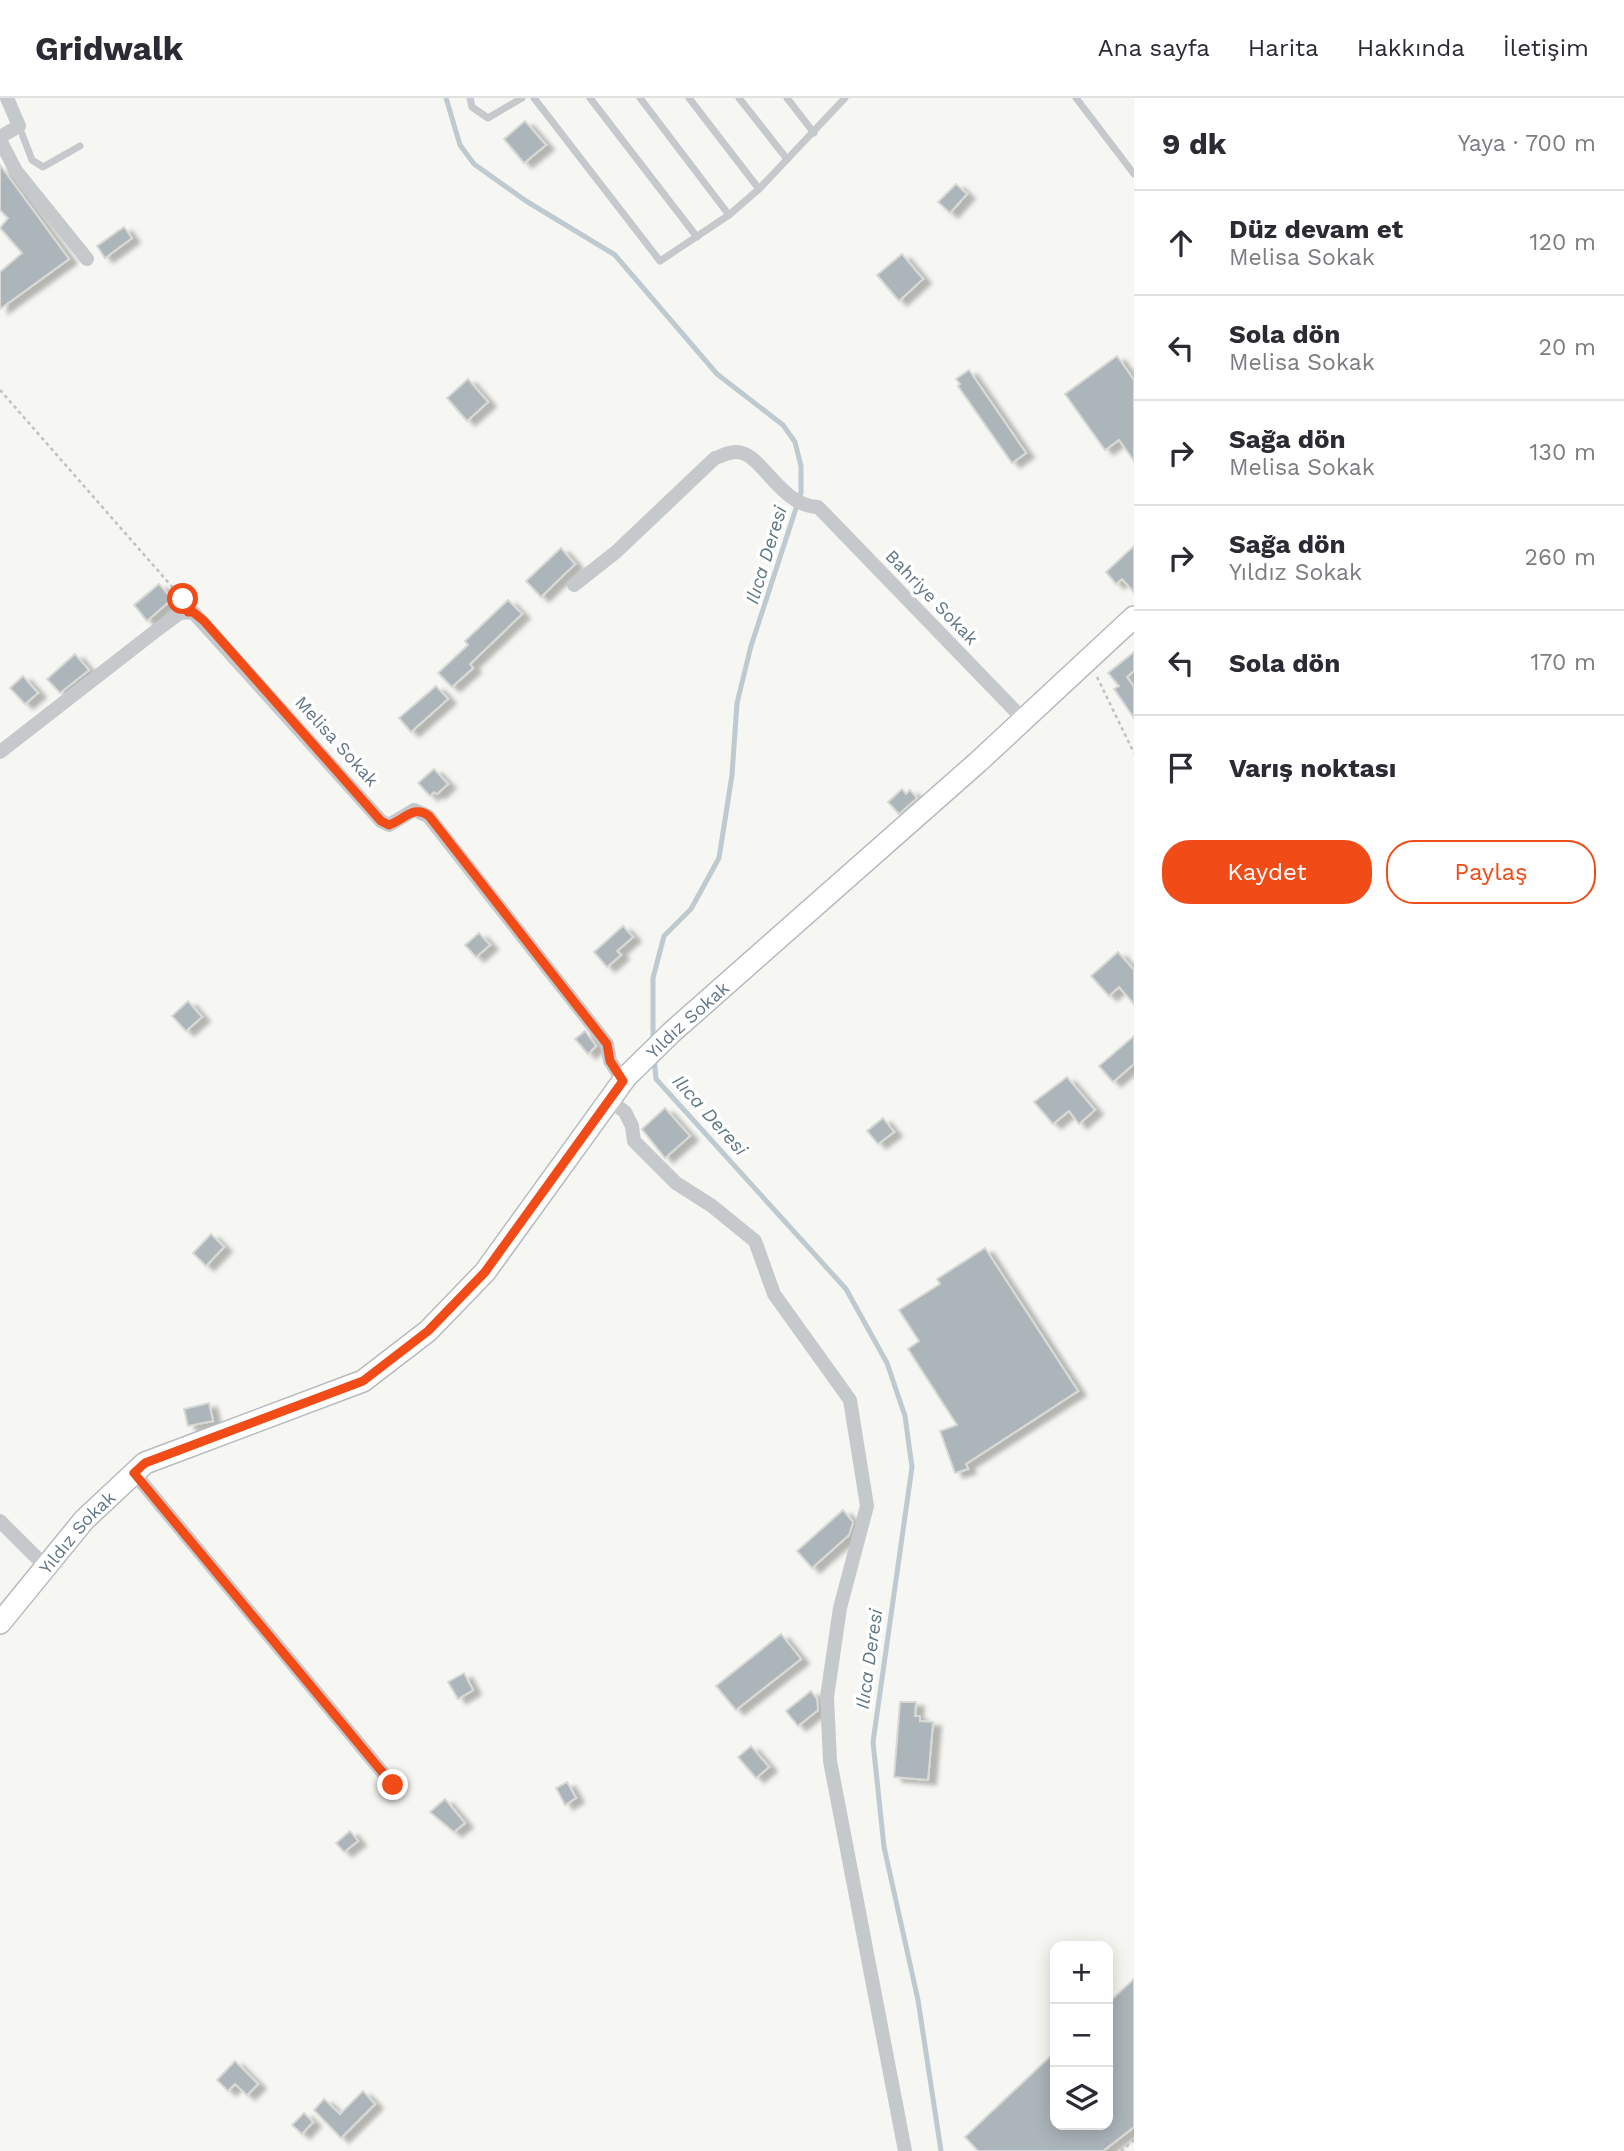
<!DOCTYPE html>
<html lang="tr">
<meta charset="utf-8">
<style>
:root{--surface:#fff;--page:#f2f2f3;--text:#2b2b33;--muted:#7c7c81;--line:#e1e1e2;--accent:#f14c18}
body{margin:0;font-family:"Work Sans",sans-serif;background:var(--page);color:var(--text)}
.controls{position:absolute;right:21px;bottom:21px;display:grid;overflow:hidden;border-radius:14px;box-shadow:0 4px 18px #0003}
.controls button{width:63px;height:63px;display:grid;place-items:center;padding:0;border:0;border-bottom:2px solid var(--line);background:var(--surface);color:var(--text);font:35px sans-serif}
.stop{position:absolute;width:21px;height:21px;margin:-16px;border:5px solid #f14c18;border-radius:50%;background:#fff}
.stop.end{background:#f14c18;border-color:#fff;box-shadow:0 2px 7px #0008}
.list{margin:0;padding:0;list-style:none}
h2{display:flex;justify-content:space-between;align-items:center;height:91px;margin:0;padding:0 28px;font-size:30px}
h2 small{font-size:23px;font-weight:400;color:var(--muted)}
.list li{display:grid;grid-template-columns:46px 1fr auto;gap:21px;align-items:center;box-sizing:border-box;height:105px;padding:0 28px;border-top:2px solid var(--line)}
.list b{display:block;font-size:26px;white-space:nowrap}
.list p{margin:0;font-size:23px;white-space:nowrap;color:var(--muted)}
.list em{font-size:23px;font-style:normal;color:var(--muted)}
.actions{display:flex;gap:14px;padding:21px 28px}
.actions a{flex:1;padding:16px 0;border:2px solid var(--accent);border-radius:28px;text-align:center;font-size:24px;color:var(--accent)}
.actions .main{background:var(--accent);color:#fff}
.icon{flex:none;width:38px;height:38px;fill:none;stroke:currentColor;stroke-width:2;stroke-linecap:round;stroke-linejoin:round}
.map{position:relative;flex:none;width:1134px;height:2053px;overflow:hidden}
header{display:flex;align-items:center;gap:42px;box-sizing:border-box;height:98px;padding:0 35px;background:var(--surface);border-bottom:2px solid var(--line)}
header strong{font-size:33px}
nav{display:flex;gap:38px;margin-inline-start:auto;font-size:24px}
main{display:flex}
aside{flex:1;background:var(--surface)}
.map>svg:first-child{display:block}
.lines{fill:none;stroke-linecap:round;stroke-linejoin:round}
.stream{stroke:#becacf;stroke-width:5}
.building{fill:#acb5ba;stroke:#d8d8d5;stroke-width:2;filter:url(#shadow)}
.secondary-casing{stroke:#b5bbbf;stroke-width:24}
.path{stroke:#bfc1c3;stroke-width:2.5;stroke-dasharray:3.5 3.5;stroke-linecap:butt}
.lane{stroke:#c5c9cc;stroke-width:7}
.street{stroke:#c5c9cc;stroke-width:14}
.secondary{stroke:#fff;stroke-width:21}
.route{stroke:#f14c18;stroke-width:9}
.labels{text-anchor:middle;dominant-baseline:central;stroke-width:7;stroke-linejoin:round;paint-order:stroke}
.street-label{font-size:18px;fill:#637686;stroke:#fff}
.water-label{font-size:19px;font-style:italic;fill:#5f7883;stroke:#fff}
</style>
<header>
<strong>Gridwalk</strong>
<nav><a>Ana sayfa</a><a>Harita</a><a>Hakkında</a><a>İletişim</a></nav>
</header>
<main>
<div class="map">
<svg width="1134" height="2053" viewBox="0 0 1134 2053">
<defs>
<filter id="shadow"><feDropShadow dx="8" dy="4.5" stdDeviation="2" flood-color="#0004"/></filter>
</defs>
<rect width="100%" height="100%" fill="#f6f6f2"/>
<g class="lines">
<g class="stream">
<polyline points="446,0 460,47 474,66 526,103 615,157 717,276 783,327 795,344 801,368 801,395 751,548 737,605 732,677 719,760 691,811 664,838 653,880 653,942"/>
<polyline points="654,959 656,981 846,1191 887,1265 905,1318 912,1369 873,1644 884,1749 918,1902 941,2053"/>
</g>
</g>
<g class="building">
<polygon points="525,23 546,47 524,65 504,41"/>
<polygon points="0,67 69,161 0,211 0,174 22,155 0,130 8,120 0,112"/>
<polygon points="956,86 967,96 950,115 938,104"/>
<polygon points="124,129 132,140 105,160 97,148"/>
<polygon points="902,156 923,181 899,203 877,177"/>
<polygon points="1117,258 1134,282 1134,363 1119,342 1105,352 1065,296"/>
<polygon points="969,272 1026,355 1012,365 958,288 960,286 956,281"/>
<polygon points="468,281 488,304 467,323 447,300"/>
<polygon points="1134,448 1134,494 1122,481 1116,486 1106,474"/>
<polygon points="561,450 575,466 541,499 526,483"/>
<polygon points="159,486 172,501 147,523 134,507"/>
<polygon points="508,502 522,516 470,566 473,570 452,589 438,575 468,547 465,543"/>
<polygon points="1134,554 1134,573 1127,579 1134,589 1134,620 1114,591 1119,588 1108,575"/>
<polygon points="75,556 89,572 60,595 47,581"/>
<polygon points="23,578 38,595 25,606 10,590"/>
<polygon points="436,588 448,601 411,634 399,620"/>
<polygon points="434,671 448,686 437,696 434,694 430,698 418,685"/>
<polygon points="902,691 906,696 910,692 917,700 899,716 888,704"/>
<polygon points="623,828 633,839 617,853 621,857 607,869 594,854"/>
<polygon points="479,835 490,847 476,859 465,847"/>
<polygon points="1118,854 1134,872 1134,906 1119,889 1109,898 1091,878"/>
<polygon points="188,903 202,919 186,933 172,918"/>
<polygon points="585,933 596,948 588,956 575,941"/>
<polygon points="1134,938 1134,966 1113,984 1099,968"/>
<polygon points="1067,979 1095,1012 1079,1026 1069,1013 1053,1026 1034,1004"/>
<polygon points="665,1010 690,1038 665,1060 642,1031"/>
<polygon points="883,1020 894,1034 878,1046 867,1033"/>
<polygon points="211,1136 224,1149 206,1168 193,1155"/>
<polygon points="985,1150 1078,1293 966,1366 968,1371 955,1375 940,1333 957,1327 908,1251 919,1243 899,1212 940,1186 937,1181"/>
<polygon points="209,1305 213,1323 188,1328 184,1311"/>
<polygon points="843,1412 853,1424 849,1437 812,1470 797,1453"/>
<polygon points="781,1536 801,1561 736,1612 716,1588"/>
<polygon points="464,1575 473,1592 458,1601 448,1584"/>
<polygon points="811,1593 817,1601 818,1612 798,1628 786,1613"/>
<polygon points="900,1604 916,1604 915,1618 920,1618 920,1623 933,1624 928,1682 894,1679"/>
<polygon points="751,1648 769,1669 756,1680 738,1659"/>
<polygon points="567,1684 576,1700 565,1707 556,1690"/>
<polygon points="445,1701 465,1725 454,1734 430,1714"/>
<polygon points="350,1733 358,1743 344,1754 336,1745"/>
<polygon points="1134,1881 1134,2029 1103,2053 978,2053 965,2039 1055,1954 1055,2027 1108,2027 1108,1905"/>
<polygon points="235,1963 258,1986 247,1997 235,1986 228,1993 217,1982"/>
<polygon points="363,1993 375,2006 341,2040 314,2012 324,2001 340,2016"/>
<polygon points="304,2015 313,2024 302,2036 292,2027"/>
</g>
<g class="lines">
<defs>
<g id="secondary">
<path id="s1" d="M0,1525L84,1422L145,1365L363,1283L428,1233L485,1174L626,979L672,934L978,664L1134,519"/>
</g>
</defs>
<use href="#secondary" class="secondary-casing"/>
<g class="path">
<polyline points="0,292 181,499"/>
<polyline points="1097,579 1134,655"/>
<polyline points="1121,2053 1134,2042"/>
</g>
<g class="lane">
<polyline points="470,0 472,9 488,20 522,0"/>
<polyline points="534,0 660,163 729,117 759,91 845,0"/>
<polyline points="590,0 697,139"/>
<polyline points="640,0 729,117"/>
<polyline points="689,0 759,91"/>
<polyline points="739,0 787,61"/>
<polyline points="787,0 814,35"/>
<polyline points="1076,0 1134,76"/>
<polyline points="19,28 32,62 43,69 80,48"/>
</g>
<g class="street">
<polyline points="0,39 19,28 7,0"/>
<polyline points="0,42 16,73 87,161"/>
<path d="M574,487L616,454L715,360C724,357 732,352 742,355C763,360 782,408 818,409L1024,622"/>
<polyline points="0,654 153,535 180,515 193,514 381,723 389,727 414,712 428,718 607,946 610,963 623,983"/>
<polyline points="609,1002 625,1014 632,1028 634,1043 676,1085 712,1108 755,1143 774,1196 850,1302 867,1408 840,1510 827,1599 830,1663 905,2053"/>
<polyline points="134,1375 393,1687"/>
<polyline points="0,1423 46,1469"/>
</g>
<use href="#secondary" class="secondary"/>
</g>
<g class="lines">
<path class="route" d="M183,501L188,514H193L204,523L381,723L389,727C404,722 414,706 429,718L607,946L610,963L623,983L485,1174L428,1233L363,1283L145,1365L134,1375L393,1687"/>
</g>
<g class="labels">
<g class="street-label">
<text transform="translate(932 499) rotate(46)">Bahriye Sokak</text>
<text transform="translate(337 643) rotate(48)">Melisa Sokak</text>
<text stroke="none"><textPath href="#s1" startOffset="938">Yıldız Sokak</textPath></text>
<text stroke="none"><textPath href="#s1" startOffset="119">Yıldız Sokak</textPath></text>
</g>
<g class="water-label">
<text transform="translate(766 457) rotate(-73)">Ilıca Deresi</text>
<text transform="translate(710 1017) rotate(48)">Ilıca Deresi</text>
<text transform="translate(869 1561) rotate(-82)">Ilıca Deresi</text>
</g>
</g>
</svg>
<div class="controls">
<button>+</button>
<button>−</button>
<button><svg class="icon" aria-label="layers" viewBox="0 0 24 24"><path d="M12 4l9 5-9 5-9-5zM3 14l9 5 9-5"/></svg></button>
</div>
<div class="stop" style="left:183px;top:501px"></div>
<div class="stop end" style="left:393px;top:1687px"></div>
</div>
<aside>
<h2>9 dk<small>Yaya · 700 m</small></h2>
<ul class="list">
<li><svg class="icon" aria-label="ahead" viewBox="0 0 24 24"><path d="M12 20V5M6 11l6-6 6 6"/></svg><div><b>Düz devam et</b><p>Melisa Sokak</p></div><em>120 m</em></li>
<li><svg class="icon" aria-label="left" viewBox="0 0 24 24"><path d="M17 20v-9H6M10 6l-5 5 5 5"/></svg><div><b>Sola dön</b><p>Melisa Sokak</p></div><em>20 m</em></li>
<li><svg class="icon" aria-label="right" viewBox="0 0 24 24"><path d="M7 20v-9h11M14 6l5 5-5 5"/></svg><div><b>Sağa dön</b><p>Melisa Sokak</p></div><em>130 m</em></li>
<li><svg class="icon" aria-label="right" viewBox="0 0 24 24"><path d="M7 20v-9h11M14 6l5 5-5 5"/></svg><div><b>Sağa dön</b><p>Yıldız Sokak</p></div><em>260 m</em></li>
<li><svg class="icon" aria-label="left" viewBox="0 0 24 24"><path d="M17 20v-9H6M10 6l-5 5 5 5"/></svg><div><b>Sola dön</b></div><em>170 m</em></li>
<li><svg class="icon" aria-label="arrive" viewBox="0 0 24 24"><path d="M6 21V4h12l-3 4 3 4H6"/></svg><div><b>Varış noktası</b></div></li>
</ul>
<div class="actions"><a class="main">Kaydet</a><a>Paylaş</a></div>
</aside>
</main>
